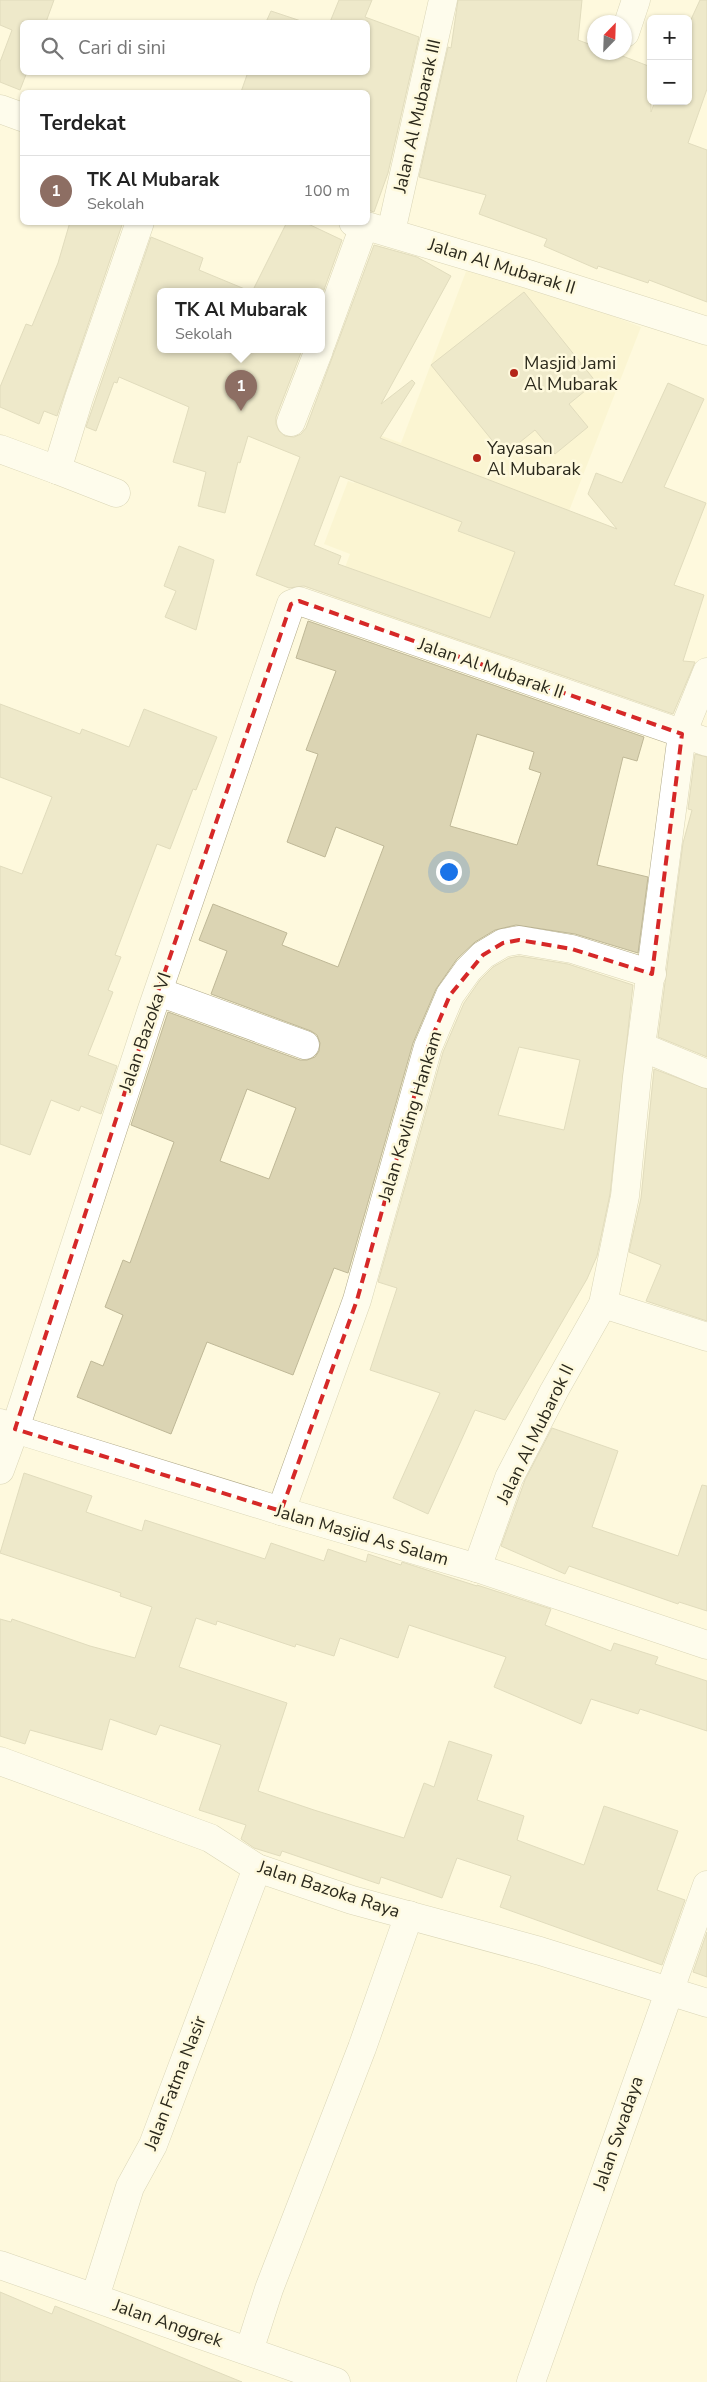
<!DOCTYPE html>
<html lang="id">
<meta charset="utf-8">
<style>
:root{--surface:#fff;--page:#f2f2f2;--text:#222;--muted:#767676;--line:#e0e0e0;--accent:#b42619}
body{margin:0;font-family:"Nunito Sans",sans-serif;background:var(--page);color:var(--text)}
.controls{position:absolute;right:15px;top:15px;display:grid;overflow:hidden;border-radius:8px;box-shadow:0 1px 4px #0004}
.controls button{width:45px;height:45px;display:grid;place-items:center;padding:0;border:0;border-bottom:1px solid var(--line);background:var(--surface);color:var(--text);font:25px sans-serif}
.compass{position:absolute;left:587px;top:15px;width:45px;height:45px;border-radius:50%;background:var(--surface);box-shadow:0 1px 4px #0004;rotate:23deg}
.you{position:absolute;left:448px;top:871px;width:18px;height:18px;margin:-12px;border:4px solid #fff;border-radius:50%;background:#1a73e8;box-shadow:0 0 0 8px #1a73e833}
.badge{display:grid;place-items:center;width:32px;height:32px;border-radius:50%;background:var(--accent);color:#fff;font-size:16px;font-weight:700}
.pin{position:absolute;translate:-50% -41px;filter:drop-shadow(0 1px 2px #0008)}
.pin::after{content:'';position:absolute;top:26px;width:18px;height:15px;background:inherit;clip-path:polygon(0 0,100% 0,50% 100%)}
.popup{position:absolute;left:157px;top:288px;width:168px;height:65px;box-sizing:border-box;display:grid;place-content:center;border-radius:8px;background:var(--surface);filter:drop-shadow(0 1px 4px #0005);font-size:16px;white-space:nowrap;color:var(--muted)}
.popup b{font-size:19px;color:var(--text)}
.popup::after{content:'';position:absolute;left:50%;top:100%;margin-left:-10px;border:10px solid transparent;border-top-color:var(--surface)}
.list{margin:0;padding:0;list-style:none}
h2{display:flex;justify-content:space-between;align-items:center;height:65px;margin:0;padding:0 20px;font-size:21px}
h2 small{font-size:16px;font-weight:400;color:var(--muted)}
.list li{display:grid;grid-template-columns:32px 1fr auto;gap:15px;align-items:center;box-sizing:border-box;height:70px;padding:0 20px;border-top:1px solid var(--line)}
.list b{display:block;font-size:19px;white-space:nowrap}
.list p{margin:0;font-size:16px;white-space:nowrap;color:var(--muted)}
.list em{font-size:16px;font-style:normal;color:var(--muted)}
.icon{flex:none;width:28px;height:28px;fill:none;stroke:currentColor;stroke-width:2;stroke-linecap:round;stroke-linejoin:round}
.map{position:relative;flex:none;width:707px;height:2382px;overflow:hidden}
.search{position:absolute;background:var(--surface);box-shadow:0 1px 4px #0004;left:20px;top:20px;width:350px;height:55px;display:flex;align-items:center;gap:12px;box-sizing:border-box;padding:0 18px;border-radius:8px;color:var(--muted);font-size:19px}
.panel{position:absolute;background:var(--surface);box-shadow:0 1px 4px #0004;left:20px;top:90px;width:350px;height:135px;border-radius:8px}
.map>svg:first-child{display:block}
.built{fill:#f8f0c6}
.building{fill:#dbd4b3;stroke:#bfb897;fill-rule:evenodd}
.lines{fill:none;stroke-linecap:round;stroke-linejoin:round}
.street-casing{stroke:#b1aa8a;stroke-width:29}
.secondary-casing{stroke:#b1aa8a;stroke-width:29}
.street{stroke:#fff;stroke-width:28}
.secondary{stroke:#fff;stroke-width:28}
.marked{fill:none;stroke:#d62828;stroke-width:4;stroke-dasharray:10 6;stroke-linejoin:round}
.poi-dot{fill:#b42619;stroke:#fef9dd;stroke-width:2}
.labels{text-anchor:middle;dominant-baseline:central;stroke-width:5;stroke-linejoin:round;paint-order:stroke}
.street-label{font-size:18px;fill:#2b291c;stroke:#fef9dd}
.poi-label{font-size:18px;fill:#2b291c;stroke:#fef9dd;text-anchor:start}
</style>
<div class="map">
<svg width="707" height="2382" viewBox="0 0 707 2382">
<rect width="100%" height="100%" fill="#fef9dd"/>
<polygon class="built" points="470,261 641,327 506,672 331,605 350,554 324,544 348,481 354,483 374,433 401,443"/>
<g class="building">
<polygon points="0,0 54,0 46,22 22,22 22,72 27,72 20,90 0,82 0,62 12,30 0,25"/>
<polygon points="339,0 372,0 365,17 419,37 388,173 374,212 368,210 368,92 241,92 248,72 368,72 368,22 330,22"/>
<polygon points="458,0 582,0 578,40 594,46 594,52 612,52 651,67 651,112 655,101 688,101 688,26 700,0 707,0 707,89 688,143 707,150 707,302 649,280 648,283 598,266 597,269 544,246 547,239 479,214 486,195 419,177 448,47 451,48"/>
<polygon points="271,11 304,22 266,22"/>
<polygon points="70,222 116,222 122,225 57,416 44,411 39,424 0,407 0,387 26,324 32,326 58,263"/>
<path d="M287,222H304L342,240L321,298V292H161V350H302L276,417V424L279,431L285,436L294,437L301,434L306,428L374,245L417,257L451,276L381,404L412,380L415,383L380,438L617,529L588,494L596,473L622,483L668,383L704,399L664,487L706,503L674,585L704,595L683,661L695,662L673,714L304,586L289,588L256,575L300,457L248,436L240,463L238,462L225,513L198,506L206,472L173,462L189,407L119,377L117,383L114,382L96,431L86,427L151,237L203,258L199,270L252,292ZM340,476L462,522L458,531L515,552L490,618L338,564L341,556L314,545Z"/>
<polygon points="524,292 596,382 569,404 588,427 555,454 535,430 504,455 431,365"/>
<polygon points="179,546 214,560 196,630 165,617 176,591 164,586"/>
<path d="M308,621L644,737L637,761L623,757L597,865L648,877L638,953L575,934L516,925L495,930L475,942L457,959L436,989L413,1043L348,1273L334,1268L293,1375L207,1342L171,1434L77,1397L91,1361L103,1366L123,1315L105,1307L123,1260L130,1263L174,1142L131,1125L168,1012L300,1060H307L315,1057L319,1051L320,1043L317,1035L311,1031L211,994L227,951L199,940L213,904L287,933L282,945L338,967L384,846L336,827L325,857L287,842L318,754L306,750L336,671L296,658ZM477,734L534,752L529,769L541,773L517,845L450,826ZM247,1089L296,1108L269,1179L220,1161Z"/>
<polygon points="0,704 80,734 82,729 129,747 144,709 217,737 196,790 193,789 170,849 157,844 115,955 121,957 108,990 113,992 88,1055 117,1066 101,1114 81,1106 79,1111 51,1100 30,1155 0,1144 0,866 22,874 52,797 0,777"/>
<polygon points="695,754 707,757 707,1057 658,1037 683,843 692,810 688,809"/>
<path d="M519,956L568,964L633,985L610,1194L597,1256L587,1279L505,1420L475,1410L428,1514L393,1498L440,1393L370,1370L397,1288L378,1282L443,1052L464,1003L480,980L493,967L509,958ZM519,1047L580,1060L564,1130L498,1115Z"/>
<polygon points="654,1069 707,1089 707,1321 646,1301 661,1265 629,1252 641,1198"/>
<polygon points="552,1428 618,1451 592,1527 678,1556 702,1485 707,1486 707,1611 679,1602 678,1604 569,1566 565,1574 501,1546 525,1480"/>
<polygon points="24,1473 92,1496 86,1512 142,1531 145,1520 265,1559 271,1543 324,1561 328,1549 366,1562 368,1554 401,1565 402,1562 477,1586 477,1585 551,1609 545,1625 611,1651 614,1643 658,1657 655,1664 707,1681 707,1731 640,1709 638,1714 591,1699 581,1724 494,1687 506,1657 409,1625 398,1658 340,1638 334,1656 296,1644 295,1647 217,1621 216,1625 196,1618 179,1667 287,1703 258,1791 314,1810 404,1838 424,1783 434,1787 449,1741 492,1755 477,1800 524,1816 517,1840 584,1865 604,1806 678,1831 657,1890 685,1900 662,1965 500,1907 511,1876 457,1858 442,1898 381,1877 379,1884 282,1851 280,1856 254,1848 241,1839 246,1825 199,1810 221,1745 160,1725 156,1735 110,1719 102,1750 30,1730 25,1744 0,1736 0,1619 11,1622 12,1619 90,1646 135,1658 152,1607 120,1596 121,1593 0,1553"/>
<polygon points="707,1932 707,1977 693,1972"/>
<polygon points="0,2292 52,2314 55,2306 242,2382 0,2382"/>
</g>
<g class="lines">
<defs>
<g id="street">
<polyline points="625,33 636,0"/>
<polyline points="0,109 22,117"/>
<polyline points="353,222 528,274 707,331"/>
<polyline points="391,232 443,0"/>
<polyline points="321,344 364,226"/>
<polyline points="291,422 319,350"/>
<polyline points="0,449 57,470 79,398 140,222"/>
<polyline points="57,470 116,493"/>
<polyline points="159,992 305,1045"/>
<polyline points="642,1047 707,1074"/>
<polyline points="603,1304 707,1337"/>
<polyline points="0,1423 15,1429 151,1012 291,604 299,601 707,742"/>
<polyline points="281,1511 357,1300 428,1047 450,995 468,970 483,955 503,943 519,940 572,949 652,974"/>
<polyline points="477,1568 509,1478 554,1391 603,1304 625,1196 637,1077 682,734 707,672"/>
<polyline points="0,1761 210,1838 257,1868 352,1900 540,1951 707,2003"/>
<polyline points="0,2265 336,2382"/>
<polyline points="95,2297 130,2187 153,2145 257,1868"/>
<polyline points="249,2351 269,2289 362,2048 409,1915"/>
</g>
<g id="secondary">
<polyline points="0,1470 15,1429 281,1511 477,1568 707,1645"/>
<polyline points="531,2382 707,1885"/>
</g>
</defs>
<use href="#street" class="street-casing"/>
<use href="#secondary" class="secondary-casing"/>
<use href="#street" class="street"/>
<use href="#secondary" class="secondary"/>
</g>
<path d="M0 0H707V2382H0ZM299,601L682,734L652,974L572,949L519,940L503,943L483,955L450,995L428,1047L357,1300L281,1511L15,1429L151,1012L291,604Z" fill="#fef9dd" fill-opacity=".55" fill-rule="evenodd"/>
<path class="marked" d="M299,601L682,734L652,974L572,949L519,940L503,943L483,955L450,995L428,1047L357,1300L281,1511L15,1429L151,1012L291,604Z"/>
<g class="poi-dot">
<circle cx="514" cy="373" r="5"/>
<circle cx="477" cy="458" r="5"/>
</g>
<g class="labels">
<g class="street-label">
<text transform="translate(417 116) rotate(-77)">Jalan Al Mubarak III</text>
<text transform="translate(502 266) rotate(17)">Jalan Al Mubarak II</text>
<text transform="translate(491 668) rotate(19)">Jalan Al Mubarak II</text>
<text transform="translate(145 1032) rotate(-71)">Jalan Bazoka VI</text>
<text transform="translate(410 1116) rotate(-73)">Jalan Kavling Hankam</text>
<text transform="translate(535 1434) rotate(-64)">Jalan Al Mubarok II</text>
<text transform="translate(362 1535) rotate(16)">Jalan Masjid As Salam</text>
<text transform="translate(329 1889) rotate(18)">Jalan Bazoka Raya</text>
<text transform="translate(175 2083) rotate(-69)">Jalan Fatma Nasir</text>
<text transform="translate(618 2133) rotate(-71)">Jalan Swadaya</text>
<text transform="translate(168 2323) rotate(19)">Jalan Anggrek</text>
</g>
<g class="poi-label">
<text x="524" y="363">Masjid Jami<tspan x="524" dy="21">Al Mubarak</tspan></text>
<text x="487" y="448">Yayasan<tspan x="487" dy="21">Al Mubarak</tspan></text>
</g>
</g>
</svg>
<div class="controls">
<button>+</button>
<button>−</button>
</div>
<svg class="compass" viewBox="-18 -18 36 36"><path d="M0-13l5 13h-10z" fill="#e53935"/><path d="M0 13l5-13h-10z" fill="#767676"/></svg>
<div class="you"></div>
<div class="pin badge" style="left:241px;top:411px;background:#8d6e63">1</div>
<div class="popup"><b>TK Al Mubarak</b>Sekolah</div>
<div class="search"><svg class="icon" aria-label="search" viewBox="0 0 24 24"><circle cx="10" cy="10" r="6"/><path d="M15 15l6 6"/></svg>Cari di sini</div>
<section class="panel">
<h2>Terdekat<small></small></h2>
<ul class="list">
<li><span class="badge" style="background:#8d6e63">1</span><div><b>TK Al Mubarak</b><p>Sekolah</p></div><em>100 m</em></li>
</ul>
</section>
</div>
